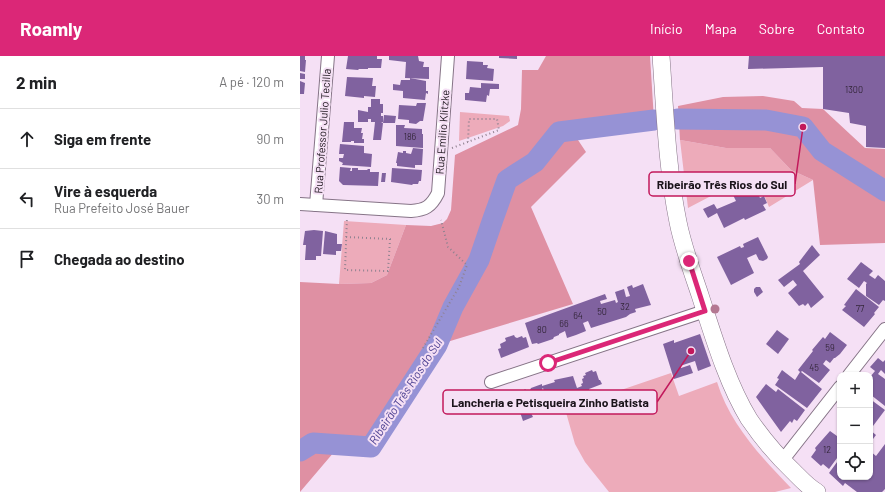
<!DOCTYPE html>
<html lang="pt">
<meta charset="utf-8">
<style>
:root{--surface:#fff;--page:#f2f2f2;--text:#202124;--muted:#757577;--line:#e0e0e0;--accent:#db2777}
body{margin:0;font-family:Barlow,sans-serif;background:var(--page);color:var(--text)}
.controls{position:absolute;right:12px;bottom:12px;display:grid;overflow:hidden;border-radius:8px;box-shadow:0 1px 3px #0004}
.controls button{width:36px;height:36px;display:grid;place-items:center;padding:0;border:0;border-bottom:1px solid var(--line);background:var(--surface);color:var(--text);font:20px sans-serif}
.stop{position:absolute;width:12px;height:12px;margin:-9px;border:3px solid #db2777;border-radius:50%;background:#fff}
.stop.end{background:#db2777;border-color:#fff;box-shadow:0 1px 4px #0008}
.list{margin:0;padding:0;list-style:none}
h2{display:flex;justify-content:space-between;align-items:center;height:52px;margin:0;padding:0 16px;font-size:17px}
h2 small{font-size:13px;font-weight:400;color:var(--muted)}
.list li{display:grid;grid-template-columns:26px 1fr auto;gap:12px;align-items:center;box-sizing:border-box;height:60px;padding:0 16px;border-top:1px solid var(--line)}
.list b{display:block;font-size:15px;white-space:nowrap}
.list p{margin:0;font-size:13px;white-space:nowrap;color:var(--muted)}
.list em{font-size:13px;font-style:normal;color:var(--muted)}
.icon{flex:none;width:22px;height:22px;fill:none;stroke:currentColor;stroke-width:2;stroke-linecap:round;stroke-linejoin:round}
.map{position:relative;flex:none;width:585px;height:436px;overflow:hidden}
header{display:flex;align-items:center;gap:24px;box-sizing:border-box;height:56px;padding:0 20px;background:var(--accent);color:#fff}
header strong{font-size:19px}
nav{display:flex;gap:22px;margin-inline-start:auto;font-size:14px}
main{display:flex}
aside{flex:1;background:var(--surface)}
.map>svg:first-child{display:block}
.green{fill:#edabba}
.forest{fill:#df90a3}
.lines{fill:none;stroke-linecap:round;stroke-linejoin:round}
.river{stroke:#9692d5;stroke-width:21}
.building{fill:#80629f}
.street-casing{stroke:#867487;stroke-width:14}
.secondary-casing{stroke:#867487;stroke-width:18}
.path{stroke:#908290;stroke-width:2;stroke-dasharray:1 3;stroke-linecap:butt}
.street{stroke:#fff;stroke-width:12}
.secondary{stroke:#fff;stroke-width:17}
.tree{fill:#b47892}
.route{stroke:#db2777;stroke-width:5}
.labels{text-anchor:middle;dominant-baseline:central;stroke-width:4;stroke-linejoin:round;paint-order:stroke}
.number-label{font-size:9px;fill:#34273b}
.street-label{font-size:11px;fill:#1a131a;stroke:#f5e0f5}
.water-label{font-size:12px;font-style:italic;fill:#4d4192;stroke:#f5e0f5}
.leader{fill:none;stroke:#c2185b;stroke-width:1.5}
.callout-dot{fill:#c2185b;stroke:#f5e0f5;stroke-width:1.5}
.callout{fill:#f5e0f5;stroke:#c2185b;stroke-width:1.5}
.callout-label{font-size:12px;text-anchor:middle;font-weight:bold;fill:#1a131a}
</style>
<header>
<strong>Roamly</strong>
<nav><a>Início</a><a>Mapa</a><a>Sobre</a><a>Contato</a></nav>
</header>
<main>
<aside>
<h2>2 min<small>A pé · 120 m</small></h2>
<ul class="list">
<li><svg class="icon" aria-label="ahead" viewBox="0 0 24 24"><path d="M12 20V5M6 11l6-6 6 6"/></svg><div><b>Siga em frente</b></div><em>90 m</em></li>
<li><svg class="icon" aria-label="left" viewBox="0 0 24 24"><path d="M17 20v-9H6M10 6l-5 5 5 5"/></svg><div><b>Vire à esquerda</b><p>Rua Prefeito José Bauer</p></div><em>30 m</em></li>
<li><svg class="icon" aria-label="arrive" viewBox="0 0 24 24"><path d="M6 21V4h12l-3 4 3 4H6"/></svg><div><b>Chegada ao destino</b></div></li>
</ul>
</aside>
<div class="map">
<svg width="585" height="436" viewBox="0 0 585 436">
<rect width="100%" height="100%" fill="#f5e0f5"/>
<g class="green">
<polygon points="160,56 209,60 210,65 203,70 159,85"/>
<polygon points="380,84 426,92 470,92 491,114 513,124 469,151 455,117 388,152"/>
<polygon points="44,165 106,169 87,219 71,227 39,228"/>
<path d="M371,317L379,340L417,326C430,368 461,401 491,432L475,436H309L285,406L275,388L265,353Z"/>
</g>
<g class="forest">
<polygon points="246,0 350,0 354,64 272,75 286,96 231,151 273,248 137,289 71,391 40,389 0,436 0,226 39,228 71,227 87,219 106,169 131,170 143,167 147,163 151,154 155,99 218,69 221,53 222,14 238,14"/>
<polygon points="463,40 494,45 502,52 523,53 565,92 585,93 585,187 520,189 513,124 491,114 470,92 426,92 380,84 378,50 423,41"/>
</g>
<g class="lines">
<g class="river">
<polyline points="377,63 466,64 503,71 522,95 585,135"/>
<polyline points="0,395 13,387 71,391 137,289 153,251 179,204 193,163 207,124 235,106 259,76 354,64"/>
</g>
</g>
<g class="building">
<polygon points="0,0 5,0 5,4 6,4 5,16 0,15"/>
<polygon points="48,0 77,0 77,3 82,3 81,12 68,12 68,13 59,13 58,14 46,13"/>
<polygon points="89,0 118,0 119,5 124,6 123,11 129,11 129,23 105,22 106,6 89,4"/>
<polygon points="199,0 217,0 217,3 199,2"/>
<polygon points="449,0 585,0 585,92 566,91 566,70 550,67 549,57 523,53 523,11 448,13"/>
<polygon points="167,5 183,6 183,9 188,9 187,12 194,13 193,25 166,23"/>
<polygon points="0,17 5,18 5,23 0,23"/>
<polygon points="47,21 73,22 72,30 76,30 75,41 64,40 64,42 45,40"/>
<polygon points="110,22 126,25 126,35 128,35 128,38 126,37 125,44 103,42 103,35 93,34 93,28 100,29 101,24 110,24"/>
<polygon points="0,25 5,27 4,38 0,38"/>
<polygon points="181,27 199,28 199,33 190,33 189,40 187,39 186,46 165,44 165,37 169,37 170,31 181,32"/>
<polygon points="71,43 80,43 80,48 83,48 83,57 81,57 81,60 83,60 83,66 81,67 83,67 81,84 73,84 75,66 71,66 71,63 68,63 68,66 58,66 58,54 68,56 68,51 71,51"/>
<polygon points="117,47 126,47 123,65 120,65 116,68 109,67 109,64 98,63 99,49 116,50"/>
<polygon points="84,59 96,60 95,67 83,67"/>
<polygon points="44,66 54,66 54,72 62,72 61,77 63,77 62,83 64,83 64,87 54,87 54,85 51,85 51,86 42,86"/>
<polygon points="96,69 105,69 104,72 122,73 122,78 123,78 123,92 96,90"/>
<polygon points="40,88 64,90 64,97 72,98 71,111 42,109 43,107 39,105 39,102 43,102 44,98 39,98"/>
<polygon points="113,92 123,93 122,109 115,109 115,112 97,110 97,107 96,107 98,96 103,97 103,95 106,95 106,97 111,98"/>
<polygon points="40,111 51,112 50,115 52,115 52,112 58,112 58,114 67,114 68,113 70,113 70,116 79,116 78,130 43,129 39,125"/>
<polygon points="92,112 122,114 121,125 119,125 118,128 113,128 112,129 91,126"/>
<polygon points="82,117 86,117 85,126 81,126"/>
<polygon points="453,127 460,142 464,140 467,147 463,149 466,154 445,164 444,162 424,172 417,157 408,162 403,153 414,148 417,153 436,145 432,137"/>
<polygon points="14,174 23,175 21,200 16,200 16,204 5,204 6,189 3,189 5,175"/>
<polygon points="25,175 37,178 37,188 42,188 41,195 36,195 36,199 23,198"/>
<polygon points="458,181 468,201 467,203 463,205 459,204 456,198 447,202 454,217 431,229 417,201 440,190 441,192 444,191 443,188"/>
<polygon points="512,189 520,199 503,215 524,241 511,252 508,247 505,250 503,248 499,250 488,237 497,229 493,224 484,231 478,224 500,208 499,206"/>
<polygon points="561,206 573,215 569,219 575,223 578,219 585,225 585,245 583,244 579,249 566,240 566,228 567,227 564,225 559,232 547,223"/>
<polygon points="343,228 351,249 335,253 336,256 330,258 326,261 291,272 288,265 283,267 286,275 276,279 267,282 265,275 259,278 259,279 254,281 253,283 238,288 237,287 232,288 225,267 305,238 307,243 300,245 301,248 315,244 316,247 318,246 315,236 324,233 326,241 330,240 327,231 332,229 333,232"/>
<polygon points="456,231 460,231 463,236 457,241 454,236 454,233"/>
<polygon points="556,233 579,251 574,257 575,258 564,271 542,254 546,250 544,249"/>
<polygon points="477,274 489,283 478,298 466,288"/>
<polygon points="530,276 547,289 540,298 535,302 534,302 530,307 526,304 523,308 530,314 519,327 502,315 501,316 522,333 507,352 475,329 479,323 477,322 482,314 495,324 500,316 498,314 513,295 512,294 523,281 525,283"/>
<polygon points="400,278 411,310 398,315 395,305 380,310 381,312 390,309 393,317 374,323 363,288 374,284 374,287"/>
<polygon points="214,279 215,281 217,282 222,280 223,282 226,281 229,291 201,302 198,293 201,292 200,288 206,285 205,282"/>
<polygon points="578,302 583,306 585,304 585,318 581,314 578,318 585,323 585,350 571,339 570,341 570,321 575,315 570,311"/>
<polygon points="292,314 293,316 296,315 299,324 300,324 302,328 289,333 289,334 278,336 279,338 267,342 269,349 251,355 243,332 242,333 248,351 231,357 233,361 223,365 219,353 223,352 221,345 217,342 225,333 231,339 230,334 231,332 242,328 242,330 255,326 254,324 273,320 277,332 282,330 281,328 283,327 282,323 284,322 283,320 286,319 285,317"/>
<polygon points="466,328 476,336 478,333 505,354 497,365 494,363 492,367 490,365 481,376 456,341"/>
<polygon points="570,343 585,354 570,374 576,379 570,387"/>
<polygon points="530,375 537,380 540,376 540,391 539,393 540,394 540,398 529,413 523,408 521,410 511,401 516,394 515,392"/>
<polygon points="585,388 585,433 582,436 557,436 545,427 543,430 529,417 540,402 540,421 570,421 571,406 570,395 576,400"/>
</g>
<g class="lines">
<defs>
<g id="street">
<path d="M0,148L111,155C125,154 131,151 138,137L148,0"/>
<polyline points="16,149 28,0"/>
<polyline points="549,319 585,273"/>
<polyline points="191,326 405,255"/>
<polyline points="482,405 540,331"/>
</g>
<path id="secondary" d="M361,0C365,55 367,112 378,166C383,191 392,215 400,239C413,279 427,327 449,363C462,382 477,400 494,416C501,423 508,431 517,436"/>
</defs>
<use href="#street" class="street-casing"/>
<use href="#secondary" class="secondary-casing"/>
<g class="path">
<polyline points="152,92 199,74 197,63 169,63 168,86"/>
<polyline points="46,181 90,183 88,215 45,214 47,162"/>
<polyline points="123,292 159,231 167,209 148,191 141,164"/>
</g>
<use href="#street" class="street"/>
<use href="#secondary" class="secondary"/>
</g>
<circle class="tree" cx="415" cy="253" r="4.5"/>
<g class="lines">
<polyline class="route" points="248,307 405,255 389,205"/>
</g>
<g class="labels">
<g class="number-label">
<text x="554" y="33">1300</text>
<text x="110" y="80">186</text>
<text x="325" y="250">32</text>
<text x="560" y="252">77</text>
<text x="302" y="255">50</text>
<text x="278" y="259">64</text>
<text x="264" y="267">66</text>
<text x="242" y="273">80</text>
<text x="530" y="291">59</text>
<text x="514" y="311">45</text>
<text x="527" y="393">12</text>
</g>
<g class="street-label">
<text transform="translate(22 75) rotate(-86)">Rua Professor Julio Tecilla</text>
<text transform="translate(142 76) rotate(-86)">Rua Emilio Klitzke</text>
</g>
<g class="water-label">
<text transform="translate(105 335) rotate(-57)">Ribeirão Três Rios do Sul</text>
</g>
</g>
<path class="leader" d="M503 71L495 128M391 295L357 346"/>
<g class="callout-dot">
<circle cx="503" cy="71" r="4"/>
<circle cx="391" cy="295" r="4"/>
</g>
<g class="callout">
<rect x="349" y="116" width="146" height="24" rx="4"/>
<rect x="143" y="334" width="214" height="24" rx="4"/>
</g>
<g class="callout-label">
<text x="422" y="133">Ribeirão Três Rios do Sul</text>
<text x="250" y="351">Lancheria e Petisqueira Zinho Batista</text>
</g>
</svg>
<div class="controls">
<button>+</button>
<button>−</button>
<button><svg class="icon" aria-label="locate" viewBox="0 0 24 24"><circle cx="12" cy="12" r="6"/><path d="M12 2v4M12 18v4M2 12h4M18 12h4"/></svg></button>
</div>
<div class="stop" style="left:248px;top:307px"></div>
<div class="stop end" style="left:389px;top:205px"></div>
</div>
</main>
